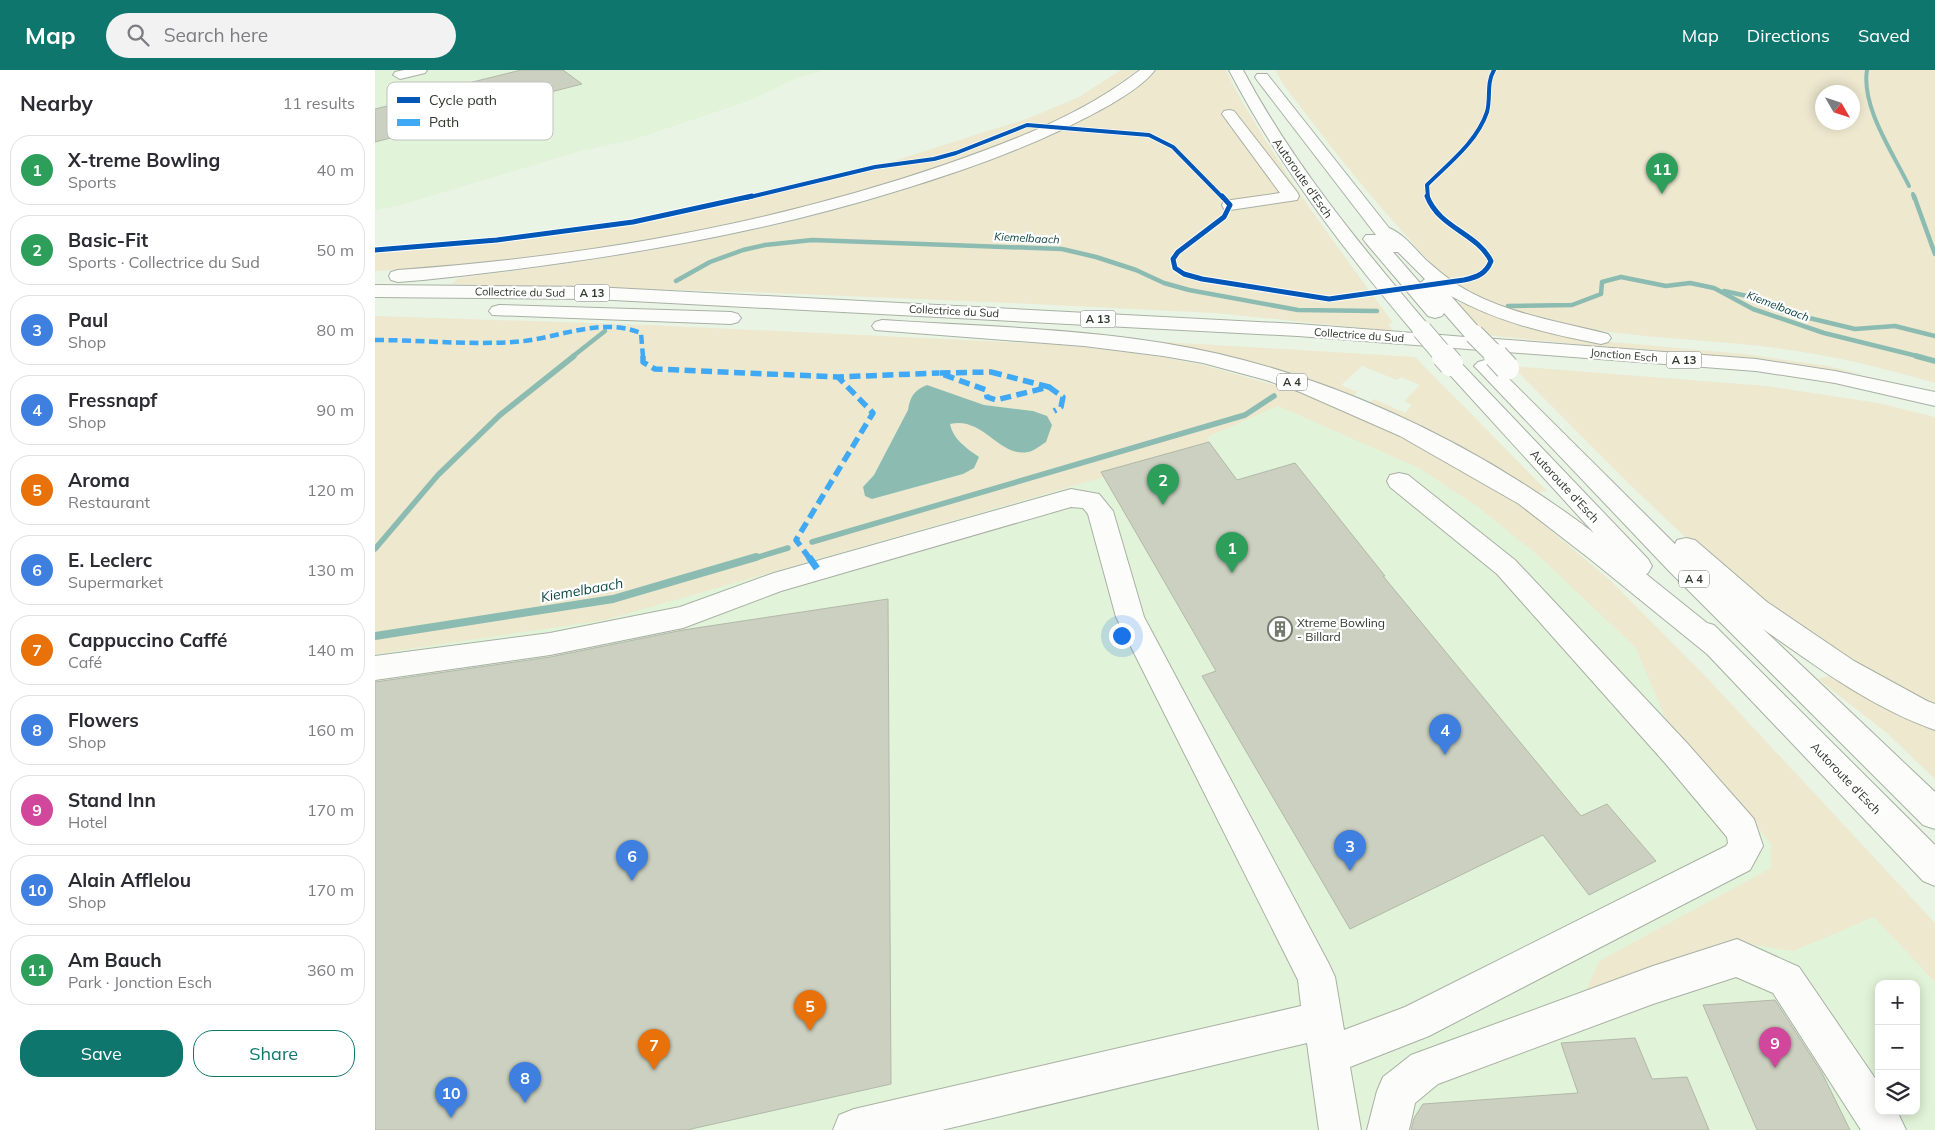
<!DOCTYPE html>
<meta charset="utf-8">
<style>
:root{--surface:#fff;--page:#f2f2f3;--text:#2b2b33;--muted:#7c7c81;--line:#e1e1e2;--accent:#0f766e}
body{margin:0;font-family:Mulish,sans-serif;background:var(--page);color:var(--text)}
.controls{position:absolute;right:15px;bottom:15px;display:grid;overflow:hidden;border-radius:10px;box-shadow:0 2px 12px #0003}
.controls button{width:45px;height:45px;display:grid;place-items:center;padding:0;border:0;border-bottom:1px solid var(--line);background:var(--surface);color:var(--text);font:25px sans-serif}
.compass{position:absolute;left:1440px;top:15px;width:45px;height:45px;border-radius:50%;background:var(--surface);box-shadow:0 2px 12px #0003;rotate:129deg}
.you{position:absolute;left:746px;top:565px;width:18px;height:18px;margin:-12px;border:4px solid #fff;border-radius:50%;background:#1a73e8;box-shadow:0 0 0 8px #1a73e833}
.badge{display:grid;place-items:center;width:32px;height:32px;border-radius:50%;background:var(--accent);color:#fff;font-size:16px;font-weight:700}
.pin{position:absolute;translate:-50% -41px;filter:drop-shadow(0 1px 2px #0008)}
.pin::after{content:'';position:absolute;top:26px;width:18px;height:15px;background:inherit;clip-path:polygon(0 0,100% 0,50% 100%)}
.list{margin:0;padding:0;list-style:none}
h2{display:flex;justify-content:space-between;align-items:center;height:65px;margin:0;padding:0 20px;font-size:21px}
h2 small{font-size:16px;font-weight:400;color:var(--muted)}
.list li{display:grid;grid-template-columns:32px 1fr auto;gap:15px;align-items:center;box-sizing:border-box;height:70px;margin:0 10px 10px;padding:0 10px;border:1px solid var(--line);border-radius:20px}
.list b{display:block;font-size:19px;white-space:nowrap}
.list p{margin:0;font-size:16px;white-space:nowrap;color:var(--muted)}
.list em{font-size:16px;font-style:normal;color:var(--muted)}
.actions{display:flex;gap:10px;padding:15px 20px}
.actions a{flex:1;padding:11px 0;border:1px solid var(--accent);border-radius:20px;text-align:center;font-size:18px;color:var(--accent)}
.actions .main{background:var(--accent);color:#fff}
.icon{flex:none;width:28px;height:28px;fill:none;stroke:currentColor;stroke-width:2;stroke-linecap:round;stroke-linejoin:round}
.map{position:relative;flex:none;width:1560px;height:1060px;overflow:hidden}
header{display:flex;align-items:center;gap:30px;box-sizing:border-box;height:70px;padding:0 25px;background:var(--accent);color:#fff}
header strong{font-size:24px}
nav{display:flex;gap:28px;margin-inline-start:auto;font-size:18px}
.search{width:350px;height:45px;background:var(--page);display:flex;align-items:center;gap:12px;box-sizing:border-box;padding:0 18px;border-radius:28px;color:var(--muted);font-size:19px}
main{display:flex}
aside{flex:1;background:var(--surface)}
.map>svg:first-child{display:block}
.built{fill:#e1f3d8;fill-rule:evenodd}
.green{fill:#ede8ce;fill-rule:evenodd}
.water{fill:#8cbbb2}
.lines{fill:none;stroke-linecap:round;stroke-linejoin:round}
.stream-far3{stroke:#8cbbb2;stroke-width:4}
.stream-far2{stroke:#8cbbb2;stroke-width:4.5}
.stream-far1{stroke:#8cbbb2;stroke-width:5.5}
.stream{stroke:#8cbbb2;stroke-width:8}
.building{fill:#cbd0c0;stroke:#b2b8aa}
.minor-casing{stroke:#a8b0a4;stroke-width:2}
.highway-casing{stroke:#a8b0a4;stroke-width:2}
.minor{fill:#fcfdfb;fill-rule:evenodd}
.highway{fill:#fcfdfb;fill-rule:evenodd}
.highway-bridge-far1-casing{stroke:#a8b0a4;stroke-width:21;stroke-linecap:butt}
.highway-bridge-casing{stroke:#a8b0a4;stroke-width:26;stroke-linecap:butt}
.highway-bridge-far1{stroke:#fcfdfb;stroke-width:19}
.highway-bridge{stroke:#fcfdfb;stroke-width:24}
.quiet-far2{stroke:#3fa9f5;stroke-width:4.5;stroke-dasharray:9 4.5;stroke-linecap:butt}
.quiet-far1{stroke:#3fa9f5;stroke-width:5.5;stroke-dasharray:11 5.5;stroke-linecap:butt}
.quiet{stroke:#3fa9f5;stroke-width:7;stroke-dasharray:14 7;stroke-linecap:butt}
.cycleway-far1-casing{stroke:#fff;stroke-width:5.5}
.cycleway-casing{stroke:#fff;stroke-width:7}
.cycleway-far1{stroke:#0057b8;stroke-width:4}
.cycleway{stroke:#0057b8;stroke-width:5}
.labels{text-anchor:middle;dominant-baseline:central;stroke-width:4.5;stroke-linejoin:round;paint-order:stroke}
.far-water-label{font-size:11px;font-style:italic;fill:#0f4845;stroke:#fff}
.far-street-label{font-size:11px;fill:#30382c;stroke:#fff}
.shield{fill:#fff;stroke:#6e746b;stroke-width:1}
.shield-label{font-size:11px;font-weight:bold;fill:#30382c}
.street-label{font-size:12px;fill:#30382c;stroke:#fff}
.poi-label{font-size:12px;fill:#30382c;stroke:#fff;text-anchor:start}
.water-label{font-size:14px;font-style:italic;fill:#0f4845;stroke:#fff}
.key{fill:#fff;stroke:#c1c3c0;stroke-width:1}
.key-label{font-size:14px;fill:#30382c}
</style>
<header>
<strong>Map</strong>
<div class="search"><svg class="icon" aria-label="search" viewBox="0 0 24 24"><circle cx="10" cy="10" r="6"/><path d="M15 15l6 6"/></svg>Search here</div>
<nav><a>Map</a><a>Directions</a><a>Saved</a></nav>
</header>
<main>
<aside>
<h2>Nearby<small>11 results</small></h2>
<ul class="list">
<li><span class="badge" style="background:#2e9e5b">1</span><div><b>X-treme Bowling</b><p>Sports</p></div><em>40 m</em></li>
<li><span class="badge" style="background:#2e9e5b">2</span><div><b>Basic-Fit</b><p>Sports · Collectrice du Sud</p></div><em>50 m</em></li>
<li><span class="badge" style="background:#3f7fe0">3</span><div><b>Paul</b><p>Shop</p></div><em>80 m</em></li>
<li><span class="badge" style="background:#3f7fe0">4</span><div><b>Fressnapf</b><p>Shop</p></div><em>90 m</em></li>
<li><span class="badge" style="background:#e8710a">5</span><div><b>Aroma</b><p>Restaurant</p></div><em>120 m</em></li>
<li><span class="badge" style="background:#3f7fe0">6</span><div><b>E. Leclerc</b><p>Supermarket</p></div><em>130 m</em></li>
<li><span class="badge" style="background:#e8710a">7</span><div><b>Cappuccino Caffé</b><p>Café</p></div><em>140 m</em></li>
<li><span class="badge" style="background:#3f7fe0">8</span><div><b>Flowers</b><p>Shop</p></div><em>160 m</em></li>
<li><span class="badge" style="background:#d1479c">9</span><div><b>Stand Inn</b><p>Hotel</p></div><em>170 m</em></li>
<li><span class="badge" style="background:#3f7fe0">10</span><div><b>Alain Afflelou</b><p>Shop</p></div><em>170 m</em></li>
<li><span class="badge" style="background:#2e9e5b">11</span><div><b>Am Bauch</b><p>Park · Jonction Esch</p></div><em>360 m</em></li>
</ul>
<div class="actions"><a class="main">Save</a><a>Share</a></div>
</aside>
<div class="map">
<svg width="1560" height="1060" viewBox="0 0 1560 1060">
<rect width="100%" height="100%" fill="#e9f4e4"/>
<g class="built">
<polygon points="0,0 450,0 421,8 373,31 257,70 205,81 26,135 0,140"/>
<path d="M903,336L1044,398L1103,437L1165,487L1261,578L1296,662L1382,756L1396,774V798L1224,891L1211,923L1355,871L1418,881L1499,847L1560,912V1060H0V584L230,550L729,407L726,402L834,371L832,367ZM1504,914H1541V1041H1504Z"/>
</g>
<g class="green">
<path d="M746,0H762C730,27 692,45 655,62C582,96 505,118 427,137C289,172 142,195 0,201V180L122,170L258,152L420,117L500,97L654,48L704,27Z"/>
<path d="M782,0H851C861,23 875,45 888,66C927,131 973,191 1018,253L1013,254L1018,261L840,243L658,234L378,222L77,214L83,208C258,187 433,158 598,96C645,78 688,58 731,33C749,23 766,13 782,0Z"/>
<path d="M900,0H1560V313C1496,294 1433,280 1366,274C1285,266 1204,266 1127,236C1106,227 1084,217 1067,203C1050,188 1035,170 1020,153C980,109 944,61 908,14ZM1448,22H1478V52H1448Z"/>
<polygon points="1093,232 1226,271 1369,284 1452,296 1491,305 1374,288 1232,277 1109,265 1081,234"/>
<path d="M0,246L274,255L695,275L787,287L828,295L931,324L1048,376L1142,432L1236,511L1333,609L1560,853V912L1499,847L1418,881L1355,871L1210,924L1224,891L1396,798V774L1382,756L1296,662L1261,578L1165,487L1103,437L1044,398L903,336L832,367L834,372L727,402L729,407L230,550L0,584ZM552,315L609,335L658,341L672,346L597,354L582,352L575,354C579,369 591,378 604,387L588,404L497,429L488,417L499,405L533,340C535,327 539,320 552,315Z"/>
<polygon points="790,272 1040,287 1172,421 1157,424 993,335 999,329 1030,343 1037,335 1029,331 1045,315 1026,307 1022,310 987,296 966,315 982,322 976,328 789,276"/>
<path d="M1137,296L1392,316L1503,333L1560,347V635C1534,623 1505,613 1481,598C1352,521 1243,402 1137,296Z"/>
<polygon points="1463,604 1560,656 1560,709 1512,663 1443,609"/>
</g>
<path class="water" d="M552,315L609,335L658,341L672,346L677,355L671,372C666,375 659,381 653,382C625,388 608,346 575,354C578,369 591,378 604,387L599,398L588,404L497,429L490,426L488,417L499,405L533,340C535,327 539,320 552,315Z"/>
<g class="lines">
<g class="stream-far3">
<path d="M1492,0C1486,37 1518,83 1534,116"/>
<polyline points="1538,124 1539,128"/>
</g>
<g class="stream-far2">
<polyline points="1539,126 1560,184"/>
<polyline points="301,211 335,192 368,180 390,175 437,170 687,179 721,187 761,200 789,213 814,220 923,240 1002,241"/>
<polyline points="1349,221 1386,229 1405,241 1480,259 1520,256 1560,266"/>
<polyline points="1133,236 1197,235 1226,224 1227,212 1246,207 1291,216 1315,213 1339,218 1378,239 1449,263 1546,287"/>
<polyline points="197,287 230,261"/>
</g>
<g class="stream-far1">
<polyline points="1541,286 1560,291"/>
<polyline points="437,472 870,345 899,326"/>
<polyline points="0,479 63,405 125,345 199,286"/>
<polyline points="377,489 413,478"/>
</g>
<polyline class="stream" points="0,566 238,529 381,487"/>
</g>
<g class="building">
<polygon points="146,0 188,0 207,14 59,52 63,56 0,72 0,39 60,24 57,22"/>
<polygon points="834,372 862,410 920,393 1010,506 1008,506 1206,746 1232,734 1281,791 1214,825 1168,765 975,859 827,606 841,601 726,402"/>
<polygon points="513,529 516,1014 312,1060 0,1060 0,612 175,587 308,560"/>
<polygon points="1400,930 1447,1003 1475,1060 1382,1060 1328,935"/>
<polygon points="1260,968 1277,1009 1312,1007 1334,1060 1036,1060 1039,1048 1048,1034 1203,1023 1186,973"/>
</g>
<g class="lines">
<defs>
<g id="minor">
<polygon points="29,0 52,0 50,3 25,9 18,5 20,2"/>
<polygon points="854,40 859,41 922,122 924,126 922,130 855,140 849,139 847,135 849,131 905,123 847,44 849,41"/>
<polygon points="1024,403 1033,405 1140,490 1312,673 1379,749 1388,776 1375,800 1054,966 975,997 986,1060 944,1060 932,973 567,1060 458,1060 464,1045 479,1039 926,936 923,910 741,547 713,444 708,438 696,437 406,521 308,558 175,585 0,610 0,586 175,563 305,537 399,503 696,419 724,424 738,441 769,547 954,894 960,907 969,960 1030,937 1351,776 1353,773 1352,767 1290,693 1122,504 1015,417 1012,411 1015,405"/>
<polygon points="1362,869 1424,897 1504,1014 1504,1041 1522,1041 1531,1060 1486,1060 1398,923 1361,907 1278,934 1063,1014 1040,1033 1034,1060 992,1060 1002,1021 1008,1007 1036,985 1278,896"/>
</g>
<g id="highway">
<path d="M765,0H780C763,23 711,48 686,60C633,85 578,104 522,121C368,169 208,193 48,210L23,212L16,210L14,206L16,202L23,200C208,187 394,155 569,95C638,71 707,45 765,0Z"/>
<path d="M854,0H868C918,94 985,175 1054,256L1057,260L1054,264L1090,267L1069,243L1067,246L1060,248L1053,246L991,173L988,169L991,165H1001L882,10L880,7L882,4H892L1014,158C1029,164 1040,179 1051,190C1061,199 1071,207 1081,214C1127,243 1181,251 1233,264L1236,268L1233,272L1226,274C1174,264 1122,252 1076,226L1106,260L1109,264L1107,268L1381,289L1460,301L1560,322V336L1460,313L1381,301L923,266L219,229L0,227V215L219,217L923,254L1039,263C969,180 904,96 854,0ZM1018,182H1023L1050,209L1045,213Z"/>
<polygon points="124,235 356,242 363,244 366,248 363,252 356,254 117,245 114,241 117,237"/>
<path d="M507,250C601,256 695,258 788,273C943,298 1094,368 1219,463L1065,294L1069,290L1076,288L1083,290L1273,489L1277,496L1273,503L1271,504L1332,553L1339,555L1560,775V816L1548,811L1332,584L1215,489L1144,434L1025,366L925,322L891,310L828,293L788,286L709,276L500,260L497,256L500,252Z"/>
<path d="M1110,290L1117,292L1300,474L1302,470L1311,468L1320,470L1392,532L1479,591L1552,631L1560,634V660C1497,638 1442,597 1388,559L1560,722V759L1548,755L1294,501L1103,300L1099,296L1103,292Z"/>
</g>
</defs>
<use href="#minor" class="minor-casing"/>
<use href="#highway" class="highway-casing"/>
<use href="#minor" class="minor"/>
<use href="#highway" class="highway"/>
<defs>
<g id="highway-bridge-far1">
<polyline points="1047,260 1070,287"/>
<polyline points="1099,264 1122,287"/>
</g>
<g id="highway-bridge">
<polyline points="1069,286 1076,294"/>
<polyline points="1121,286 1132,298"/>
</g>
</defs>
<use href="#highway-bridge-far1" class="highway-bridge-far1-casing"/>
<use href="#highway-bridge" class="highway-bridge-casing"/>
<use href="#highway-bridge-far1" class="highway-bridge-far1"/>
<use href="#highway-bridge" class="highway-bridge"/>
<path class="quiet-far2" d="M0,270C46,270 92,275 138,272C181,270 223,246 266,263L268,287"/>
<g class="quiet-far1">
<polyline points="268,286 268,292 280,299 463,307 564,303"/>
<polygon points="616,302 674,317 621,330 612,327 611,320 564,303"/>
<polyline points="674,317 688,327 686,337 679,341"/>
<polyline points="435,489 421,470 498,343 463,307"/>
</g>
<polyline class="quiet" points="434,487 443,500"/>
<defs>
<g id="cycleway-far1">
<polyline points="371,128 500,97 559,89 581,83 652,55 774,65 798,77 848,128"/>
<path d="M1053,128L1052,115C1073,94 1102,72 1112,42C1116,28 1111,14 1119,0"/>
</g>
<g id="cycleway">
<path d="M847,126L855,135L849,147L803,182L798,189L800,198L809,204L827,209L954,229L1089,210C1102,207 1111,204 1116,191C1102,163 1064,158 1052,126"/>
<polyline points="0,180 122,170 258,152 377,126"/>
</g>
</defs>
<use href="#cycleway-far1" class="cycleway-far1-casing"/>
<use href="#cycleway" class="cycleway-casing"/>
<use href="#cycleway-far1" class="cycleway-far1"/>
<use href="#cycleway" class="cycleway"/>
</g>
<defs>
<symbol id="building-ring" viewBox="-11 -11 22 22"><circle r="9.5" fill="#fff" stroke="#717a6c" stroke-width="1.5"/><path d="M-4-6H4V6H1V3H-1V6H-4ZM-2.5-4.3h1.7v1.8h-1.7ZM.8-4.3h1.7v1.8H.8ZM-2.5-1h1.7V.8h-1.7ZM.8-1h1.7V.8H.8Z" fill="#717a6c"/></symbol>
</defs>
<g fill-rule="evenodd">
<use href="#building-ring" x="891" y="545" width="28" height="28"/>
</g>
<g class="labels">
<g class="far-water-label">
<text transform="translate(652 168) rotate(3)">Kiemelbaach</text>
<text transform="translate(1403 236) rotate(21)">Kiemelbaach</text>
</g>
<g class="far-street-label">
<text transform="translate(145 222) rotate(1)">Collectrice du Sud</text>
<text transform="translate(579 241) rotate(3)">Collectrice du Sud</text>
<text transform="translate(984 265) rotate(4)">Collectrice du Sud</text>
<text transform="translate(1249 285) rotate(5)">Jonction Esch</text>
</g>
<g class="shield">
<rect x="199.5" y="214.5" width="35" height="17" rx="4"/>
<rect x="705.5" y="240.5" width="35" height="17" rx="4"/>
<rect x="1291.5" y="281.5" width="35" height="17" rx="4"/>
<rect x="902" y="303.5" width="30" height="17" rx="4"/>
<rect x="1304" y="500.5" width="30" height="17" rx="4"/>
</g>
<g class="shield-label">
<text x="217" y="223">A 13</text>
<text x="723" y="249">A 13</text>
<text x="1309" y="290">A 13</text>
<text x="917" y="312">A 4</text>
<text x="1319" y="509">A 4</text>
</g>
<g class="street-label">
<text transform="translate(928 108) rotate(55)">Autoroute d'Esch</text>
<text transform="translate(1190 416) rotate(47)">Autoroute d'Esch</text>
<text transform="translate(1471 708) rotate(46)">Autoroute d'Esch</text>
</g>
<g class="poi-label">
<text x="922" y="552">Xtreme Bowling<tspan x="922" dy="14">- Billard</tspan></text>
</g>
<g class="water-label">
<text transform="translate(207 520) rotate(-10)">Kiemelbaach</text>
</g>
</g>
<rect x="12" y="12" width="166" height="58" rx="8" class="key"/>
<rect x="22" y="27" width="23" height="6" fill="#0057b8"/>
<rect x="22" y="49" width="23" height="7" fill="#3fa9f5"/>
<g class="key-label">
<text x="54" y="35">Cycle path</text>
<text x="54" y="57">Path</text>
</g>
</svg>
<div class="controls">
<button>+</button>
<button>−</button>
<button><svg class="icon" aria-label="layers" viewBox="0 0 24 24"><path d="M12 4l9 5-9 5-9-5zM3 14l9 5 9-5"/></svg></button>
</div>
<svg class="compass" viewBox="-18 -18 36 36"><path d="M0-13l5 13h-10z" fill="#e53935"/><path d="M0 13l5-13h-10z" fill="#7c7c81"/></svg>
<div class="you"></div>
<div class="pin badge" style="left:857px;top:503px;background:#2e9e5b">1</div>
<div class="pin badge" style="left:788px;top:435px;background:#2e9e5b">2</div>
<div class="pin badge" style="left:975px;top:801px;background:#3f7fe0">3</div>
<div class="pin badge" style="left:1070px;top:685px;background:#3f7fe0">4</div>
<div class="pin badge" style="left:435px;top:961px;background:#e8710a">5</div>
<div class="pin badge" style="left:257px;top:811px;background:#3f7fe0">6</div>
<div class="pin badge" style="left:279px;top:1000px;background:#e8710a">7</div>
<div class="pin badge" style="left:150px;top:1033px;background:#3f7fe0">8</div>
<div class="pin badge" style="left:1400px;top:998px;background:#d1479c">9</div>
<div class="pin badge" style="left:76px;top:1048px;background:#3f7fe0">10</div>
<div class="pin badge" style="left:1287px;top:124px;background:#2e9e5b">11</div>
</div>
</main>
